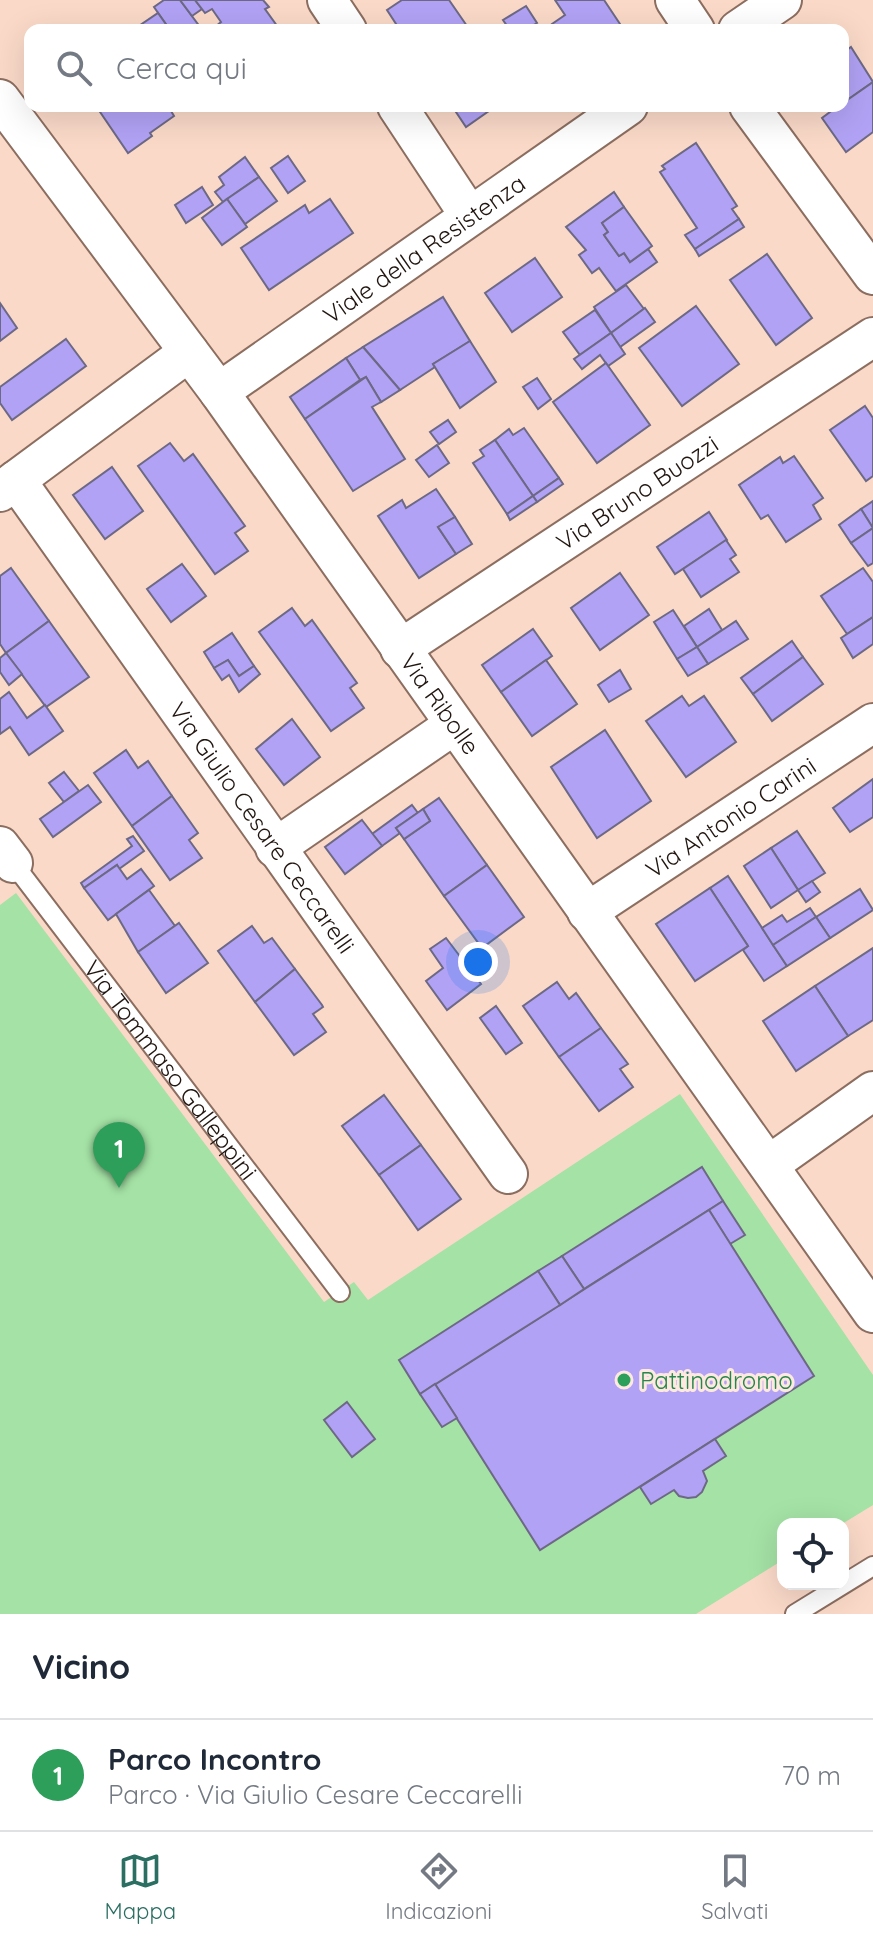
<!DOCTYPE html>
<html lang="it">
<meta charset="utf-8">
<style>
:root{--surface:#fff;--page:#f2f2f3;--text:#1f2937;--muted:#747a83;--line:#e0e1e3;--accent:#2a6f62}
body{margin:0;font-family:Quicksand,sans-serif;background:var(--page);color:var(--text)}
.controls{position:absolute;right:24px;bottom:24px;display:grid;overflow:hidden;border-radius:16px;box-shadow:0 8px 32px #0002}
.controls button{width:72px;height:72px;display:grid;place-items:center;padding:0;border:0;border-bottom:2px solid var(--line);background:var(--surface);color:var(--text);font:40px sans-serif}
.you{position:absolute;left:478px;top:962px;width:28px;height:28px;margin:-20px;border:6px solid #fff;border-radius:50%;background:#1a73e8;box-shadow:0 0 0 12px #1a73e833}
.badge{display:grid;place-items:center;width:52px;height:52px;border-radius:50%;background:var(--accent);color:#fff;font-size:26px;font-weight:700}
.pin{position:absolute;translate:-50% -66px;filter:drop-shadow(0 2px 4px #0008)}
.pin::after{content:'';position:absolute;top:42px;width:28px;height:24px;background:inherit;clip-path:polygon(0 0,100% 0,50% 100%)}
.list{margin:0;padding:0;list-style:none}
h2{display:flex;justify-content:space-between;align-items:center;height:104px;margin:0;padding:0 32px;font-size:34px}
h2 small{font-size:26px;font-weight:400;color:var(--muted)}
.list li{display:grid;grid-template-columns:52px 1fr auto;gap:24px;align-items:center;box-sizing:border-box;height:112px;padding:0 32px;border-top:2px solid var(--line)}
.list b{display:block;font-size:30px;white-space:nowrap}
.list p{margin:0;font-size:26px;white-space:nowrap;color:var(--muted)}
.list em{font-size:26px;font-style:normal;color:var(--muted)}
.icon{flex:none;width:44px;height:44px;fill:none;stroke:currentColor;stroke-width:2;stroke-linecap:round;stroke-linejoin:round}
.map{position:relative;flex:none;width:873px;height:1614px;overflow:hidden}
.search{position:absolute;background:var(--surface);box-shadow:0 8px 32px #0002;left:24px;right:24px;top:24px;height:88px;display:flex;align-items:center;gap:20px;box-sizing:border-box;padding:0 28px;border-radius:16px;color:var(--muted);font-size:30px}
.sheet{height:216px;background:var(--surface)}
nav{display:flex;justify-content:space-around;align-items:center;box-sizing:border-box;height:112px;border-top:2px solid var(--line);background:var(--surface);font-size:22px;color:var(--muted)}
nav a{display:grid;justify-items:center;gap:4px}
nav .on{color:var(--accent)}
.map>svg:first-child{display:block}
.green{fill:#a4e2a5}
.building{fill:#b2a2f5;stroke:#6d6985;stroke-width:2}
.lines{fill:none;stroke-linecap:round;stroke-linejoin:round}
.service-casing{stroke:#8c6e60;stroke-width:22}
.minor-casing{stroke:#8c6e60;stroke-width:42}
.service{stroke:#fff;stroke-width:18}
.minor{stroke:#fff;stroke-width:38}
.leisure-dot{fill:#2e9e5b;stroke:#fde9df;stroke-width:3}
.labels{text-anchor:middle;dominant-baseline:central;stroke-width:6;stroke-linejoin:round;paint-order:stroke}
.street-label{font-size:24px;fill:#211510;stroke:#fde9df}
.leisure-label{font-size:24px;fill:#27864d;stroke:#fde9df;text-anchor:start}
</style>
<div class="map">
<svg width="873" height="1614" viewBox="0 0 873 1614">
<rect width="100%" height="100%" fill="#fad9c8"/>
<polygon class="green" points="16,893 324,1302 354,1282 368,1300 680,1094 873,1375 873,1505 842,1524 783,1524 783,1560 696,1614 0,1614 0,905"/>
<g class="building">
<polygon points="164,0 180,0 200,27 195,30 170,30 154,7"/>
<polygon points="180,0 195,0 202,9 192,16"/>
<polygon points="195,0 263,0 269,7 265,9 280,30 217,30 215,27 221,22 212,9 205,13"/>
<polygon points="402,0 449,0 467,26 462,30 400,30 387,10"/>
<polygon points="555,0 604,0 624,30 556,30 552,24 565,15"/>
<polygon points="526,6 537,23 525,30 510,30 503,20"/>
<polygon points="158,13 170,30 133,30"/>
<polygon points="851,47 873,82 843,103 843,53"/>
<polygon points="873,82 873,132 846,152 822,118 838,106 843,106 843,103"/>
<polygon points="96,106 168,106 174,116 150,133 152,136 128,153"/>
<polygon points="452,106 496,106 466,127"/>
<polygon points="696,143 737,206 732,209 739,219 695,249 685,235 697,228 660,172 665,169 662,166"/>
<polygon points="288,156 305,181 288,193 271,168"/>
<polygon points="245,157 259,177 223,202 215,192 224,185 219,177"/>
<polygon points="259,177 277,201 245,224 227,199"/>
<polygon points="202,187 213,205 186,223 175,205"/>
<polygon points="614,192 624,207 602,223 608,232 604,235 619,256 624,253 630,262 648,249 657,262 616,291 599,268 592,273 579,255 586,250 566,227"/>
<polygon points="227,199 247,227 222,245 202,218"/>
<polygon points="330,199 353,233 269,290 241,248 305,205 309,213"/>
<polygon points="624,207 652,246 630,262 624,253 619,256 604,235 608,232 602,223"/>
<polygon points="739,219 744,227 699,256 695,249"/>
<polygon points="767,254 812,318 776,345 730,280"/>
<polygon points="535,258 562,297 512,332 485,293"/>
<polygon points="626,285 644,309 611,333 594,307"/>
<polygon points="443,297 470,341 433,364 435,367 400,390 363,347"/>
<polygon points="0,303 17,328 0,341"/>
<polygon points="696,306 739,364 682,406 639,348"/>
<polygon points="645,308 655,322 620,347 611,333"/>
<polygon points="595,310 611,333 580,355 563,332"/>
<polygon points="611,333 625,354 608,366 600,355 582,369 574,359"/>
<polygon points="66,339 86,366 12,420 0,403 0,387"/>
<polygon points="470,341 496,382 460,408 433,364"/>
<polygon points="363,347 400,390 381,402 366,377 360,380 346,358"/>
<polygon points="346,358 360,380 305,419 290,397"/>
<polygon points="606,363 650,425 597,463 553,402"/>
<polygon points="366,377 381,402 372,407 405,459 353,491 305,419"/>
<polygon points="537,378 551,399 538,409 523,387"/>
<polygon points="865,406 873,418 873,476 866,481 830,430"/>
<polygon points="448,420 456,432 439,444 430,432"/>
<polygon points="524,428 559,478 533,496 495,440 509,429 513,435"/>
<polygon points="495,440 533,496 507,514 473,463 484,456 480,450"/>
<polygon points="170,443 184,461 193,454 245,526 235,533 248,551 215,574 138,466"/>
<polygon points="437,445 449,463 429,477 416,460"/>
<polygon points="794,456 823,498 813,505 821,519 786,542 768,515 761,519 739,485 780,457 783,463"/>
<polygon points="112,467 143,511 105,539 73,495"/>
<polygon points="559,478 563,484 537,502 533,496"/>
<polygon points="436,489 455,517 438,527 456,554 419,578 378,516 402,500 406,508"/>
<polygon points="533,496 537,502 510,520 507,514"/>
<polygon points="873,501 873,528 861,509"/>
<polygon points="861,509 873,528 851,543 839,525"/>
<polygon points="709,512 727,540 675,574 657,547"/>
<polygon points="455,517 472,544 456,554 438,527"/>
<polygon points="873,528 873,563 868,566 851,543"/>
<polygon points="726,540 736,555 730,559 739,572 701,597 683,569"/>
<polygon points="182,564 206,596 171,622 147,589"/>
<polygon points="11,568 49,621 6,653 0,644 0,576"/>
<polygon points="863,568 873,582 873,617 847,634 821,596"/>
<polygon points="620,573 649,615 600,650 571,608"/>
<polygon points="292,608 305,626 312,620 357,683 350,688 364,708 331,731 259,632"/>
<polygon points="709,609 722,630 697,647 684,626"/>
<polygon points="673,610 697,647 677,659 654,622"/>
<polygon points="873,617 873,644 853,658 841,638"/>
<polygon points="49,621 89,677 46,707 6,653"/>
<polygon points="736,621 748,639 708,664 697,647"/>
<polygon points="533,629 552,656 501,692 482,665"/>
<polygon points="232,633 254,666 239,676 228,660 214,668 204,652"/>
<polygon points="792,641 803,657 753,694 741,678"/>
<polygon points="697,647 708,664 688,676 677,659"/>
<polygon points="6,653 22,674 9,685 0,672 0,658"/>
<polygon points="803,657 823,684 772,721 753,694"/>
<polygon points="228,660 239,676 254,666 260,674 239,692 229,675 222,680 214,668"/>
<polygon points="546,660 577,704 532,736 501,692"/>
<polygon points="620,670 631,689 609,702 598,685"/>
<polygon points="9,692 27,718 45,705 63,731 29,755 10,727 0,734 0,699"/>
<polygon points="682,696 689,706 704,696 736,742 686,777 646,721"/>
<polygon points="292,719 320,757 284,785 256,749"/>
<polygon points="605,730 651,801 597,838 551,767"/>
<polygon points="126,750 138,768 148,761 172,796 132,826 94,773"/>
<polygon points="64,772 79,791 64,802 49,783"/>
<polygon points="873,779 873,817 850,832 833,808"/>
<polygon points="88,785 101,802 53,837 40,819"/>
<polygon points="172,796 198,833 189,840 202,858 170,880 132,826"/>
<polygon points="439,798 487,865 444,896 404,839 430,821 423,809"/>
<polygon points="412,805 418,813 396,828 400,833 382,846 372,834"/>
<polygon points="423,809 430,821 404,839 396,828"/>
<polygon points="362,820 382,846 345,874 325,847"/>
<polygon points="797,831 825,873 798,890 771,848"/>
<polygon points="133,836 144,851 119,869 117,865 84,888 81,883 132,846 127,839"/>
<polygon points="771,848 798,890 771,908 744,866"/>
<polygon points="117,865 127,879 141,869 154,886 108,920 84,888"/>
<polygon points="487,865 524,917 482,948 444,896"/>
<polygon points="728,876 787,966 764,981 743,950 748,946 710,888"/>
<polygon points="812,881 820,892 806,902 798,890"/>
<polygon points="710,888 748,946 695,981 656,924"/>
<polygon points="860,889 873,910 830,938 816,917"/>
<polygon points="149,890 175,926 138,952 116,914"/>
<polygon points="810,908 816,917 773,945 762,928 782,915 787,922"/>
<polygon points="816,917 830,938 787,966 773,945"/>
<polygon points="179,923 208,963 166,993 138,952"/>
<polygon points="252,926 264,943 272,938 295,969 255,1002 218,951"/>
<polygon points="446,938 481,984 447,1010 426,981 443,968 430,949"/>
<polygon points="873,948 873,1020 848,1036 815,986"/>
<polygon points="295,969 322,1005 323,1007 313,1014 326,1032 294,1055 255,1002"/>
<polygon points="557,982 569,999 576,993 601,1028 559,1057 523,1006"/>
<polygon points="815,986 848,1036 796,1071 763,1021"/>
<polygon points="496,1006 522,1043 506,1054 480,1018"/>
<polygon points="601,1028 628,1064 620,1069 633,1087 599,1111 559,1057"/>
<polygon points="384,1095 421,1145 379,1175 342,1126"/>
<polygon points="421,1145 461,1199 418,1230 379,1175"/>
<polygon points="702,1167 723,1201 584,1289 562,1256"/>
<polygon points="723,1201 745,1235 730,1244 709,1210"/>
<polygon points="709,1210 814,1376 540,1550 435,1384"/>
<polygon points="562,1256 584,1289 560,1305 538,1271"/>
<polygon points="538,1271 560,1305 420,1394 399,1360"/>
<polygon points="435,1384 457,1418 442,1427 420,1394"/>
<polygon points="347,1402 375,1439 352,1457 324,1420"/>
<polygon points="715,1439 726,1456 703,1471 707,1481 702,1492 696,1497 688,1498 679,1496 674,1490 651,1504 640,1487"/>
</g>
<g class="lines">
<defs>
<g id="service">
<path id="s1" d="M13,863L340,1292"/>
<polyline points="795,1614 873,1566"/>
</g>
<g id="minor">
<polyline points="327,0 347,30"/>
<polyline points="675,0 695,30"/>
<polyline points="738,30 782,0"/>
<path id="s2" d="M0,99L219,392L873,1313"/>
<polyline points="397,106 469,215"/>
<polyline points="749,106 873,275"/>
<path id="s3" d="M219,392L628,106"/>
<path id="s4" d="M16,480L508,1174"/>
<polyline points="0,492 189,352"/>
<path id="s5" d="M400,649L873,337"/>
<polyline points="0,846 13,863"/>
<polyline points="275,848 454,725"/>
<path id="s6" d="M587,912L873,723"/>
<polyline points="770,1164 873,1091"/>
</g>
</defs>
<use href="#service" class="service-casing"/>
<use href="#minor" class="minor-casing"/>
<use href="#service" class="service"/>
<use href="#minor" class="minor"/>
</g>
<circle class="leisure-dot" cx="624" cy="1380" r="8"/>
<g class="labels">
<g class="street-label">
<text stroke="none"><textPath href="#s3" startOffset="250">Viale della Resistenza</textPath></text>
<text stroke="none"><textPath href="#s5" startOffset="284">Via Bruno Buozzi</textPath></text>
<text stroke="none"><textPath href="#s2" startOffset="748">Via Ribolle</textPath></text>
<text stroke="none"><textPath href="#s6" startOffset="172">Via Antonio Carini</textPath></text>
<text stroke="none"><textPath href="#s4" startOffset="426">Via Giulio Cesare Ceccarelli</textPath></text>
<text stroke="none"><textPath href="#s1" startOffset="260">Via Tommaso Galleppini</textPath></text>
</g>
<g class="leisure-label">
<text x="640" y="1380">Pattinodromo</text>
</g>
</g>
</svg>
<div class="controls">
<button><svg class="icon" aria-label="locate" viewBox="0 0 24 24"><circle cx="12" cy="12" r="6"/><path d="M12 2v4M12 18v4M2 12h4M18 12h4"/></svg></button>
</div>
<div class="you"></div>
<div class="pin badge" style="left:119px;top:1188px;background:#2e9e5b">1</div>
<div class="search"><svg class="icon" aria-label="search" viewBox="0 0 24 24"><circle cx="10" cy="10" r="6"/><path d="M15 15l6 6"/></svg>Cerca qui</div>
</div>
<section class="sheet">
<h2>Vicino<small></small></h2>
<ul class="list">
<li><span class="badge" style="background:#2e9e5b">1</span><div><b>Parco Incontro</b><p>Parco · Via Giulio Cesare Ceccarelli</p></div><em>70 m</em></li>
</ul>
</section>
<nav>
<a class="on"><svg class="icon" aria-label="map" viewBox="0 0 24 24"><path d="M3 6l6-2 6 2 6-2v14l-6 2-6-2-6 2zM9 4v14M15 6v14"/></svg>Mappa</a>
<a><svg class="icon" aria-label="directions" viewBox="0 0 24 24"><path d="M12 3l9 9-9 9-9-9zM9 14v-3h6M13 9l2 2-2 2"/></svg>Indicazioni</a>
<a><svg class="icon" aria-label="saved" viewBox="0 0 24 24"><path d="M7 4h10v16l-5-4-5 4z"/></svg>Salvati</a>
</nav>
